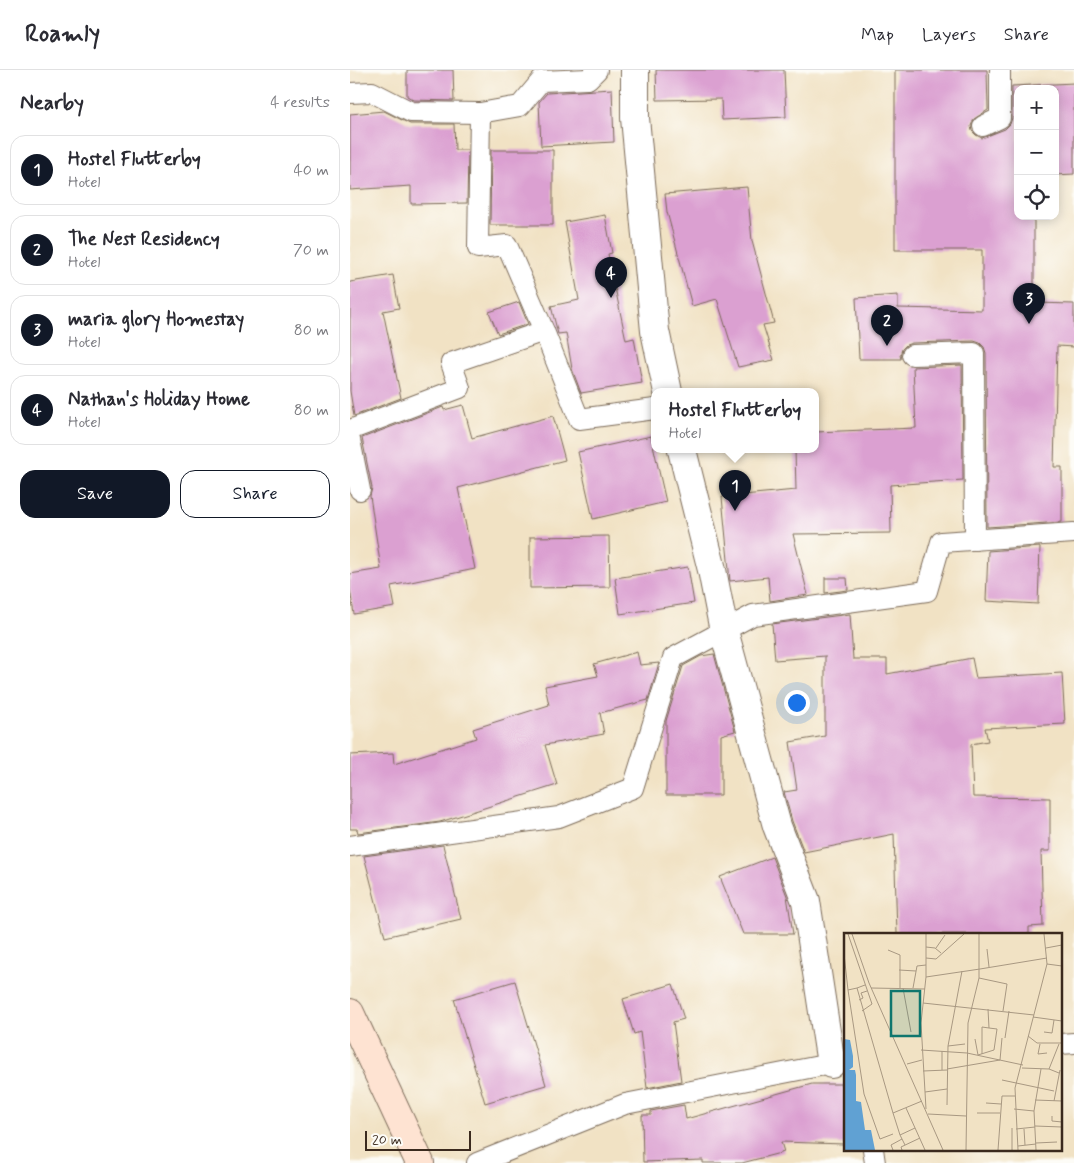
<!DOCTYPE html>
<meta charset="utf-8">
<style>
:root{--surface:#fff;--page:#f2f2f3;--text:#2b2b33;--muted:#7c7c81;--line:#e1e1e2;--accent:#111827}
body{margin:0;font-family:Mynerve,sans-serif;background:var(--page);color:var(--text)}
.controls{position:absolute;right:15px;top:15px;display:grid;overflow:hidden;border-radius:10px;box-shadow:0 2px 12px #0003}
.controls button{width:45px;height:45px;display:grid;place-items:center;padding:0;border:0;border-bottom:1px solid var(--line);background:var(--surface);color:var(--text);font:25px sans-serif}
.scale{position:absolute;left:15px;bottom:12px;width:106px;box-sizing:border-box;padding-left:5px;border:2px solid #3b2a1e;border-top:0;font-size:14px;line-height:18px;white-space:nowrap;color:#3b2a1e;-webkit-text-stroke:4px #fdfcf7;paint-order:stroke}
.you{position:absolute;left:446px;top:632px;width:18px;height:18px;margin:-12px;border:4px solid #fff;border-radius:50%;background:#1a73e8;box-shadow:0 0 0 8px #1a73e833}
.badge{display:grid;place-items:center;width:32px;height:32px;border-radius:50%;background:var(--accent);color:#fff;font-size:16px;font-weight:700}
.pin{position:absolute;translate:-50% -41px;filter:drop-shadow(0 1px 2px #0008)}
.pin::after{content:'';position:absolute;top:26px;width:18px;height:15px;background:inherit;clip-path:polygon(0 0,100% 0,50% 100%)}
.popup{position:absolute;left:301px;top:318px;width:168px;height:65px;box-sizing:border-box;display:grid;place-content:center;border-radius:10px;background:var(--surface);filter:drop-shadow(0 1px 4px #0005);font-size:16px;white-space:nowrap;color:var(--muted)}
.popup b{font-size:19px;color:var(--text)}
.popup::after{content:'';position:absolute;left:50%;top:100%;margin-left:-10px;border:10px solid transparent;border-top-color:var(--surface)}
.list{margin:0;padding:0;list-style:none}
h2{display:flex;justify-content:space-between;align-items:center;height:65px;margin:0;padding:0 20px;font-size:21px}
h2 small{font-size:16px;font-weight:400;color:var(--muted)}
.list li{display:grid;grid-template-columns:32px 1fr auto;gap:15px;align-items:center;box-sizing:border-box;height:70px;margin:0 10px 10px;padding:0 10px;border:1px solid var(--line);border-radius:15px}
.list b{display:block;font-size:19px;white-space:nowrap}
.list p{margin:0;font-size:16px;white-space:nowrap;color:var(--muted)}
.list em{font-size:16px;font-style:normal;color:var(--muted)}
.actions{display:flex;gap:10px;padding:15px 20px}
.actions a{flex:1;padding:11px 0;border:1px solid var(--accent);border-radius:15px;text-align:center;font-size:18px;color:var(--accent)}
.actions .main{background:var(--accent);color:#fff}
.icon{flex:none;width:28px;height:28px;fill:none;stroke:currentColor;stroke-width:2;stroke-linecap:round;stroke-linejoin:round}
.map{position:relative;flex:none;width:724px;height:1093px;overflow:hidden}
header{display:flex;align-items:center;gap:30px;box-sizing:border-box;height:70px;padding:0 25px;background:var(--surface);border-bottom:1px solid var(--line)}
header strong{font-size:24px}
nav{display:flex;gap:28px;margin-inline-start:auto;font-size:18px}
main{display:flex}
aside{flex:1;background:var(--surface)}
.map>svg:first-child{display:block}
.building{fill:#dba0d1}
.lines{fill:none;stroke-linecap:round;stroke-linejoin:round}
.lane-casing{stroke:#7b6a58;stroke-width:22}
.street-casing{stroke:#7b6a58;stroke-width:30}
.secondary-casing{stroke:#7b6a58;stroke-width:30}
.lane{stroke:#fff;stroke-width:20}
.street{stroke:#fff;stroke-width:28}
.secondary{stroke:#fee3d2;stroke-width:28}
.inset-road{fill:none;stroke:#a89882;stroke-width:1}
.view{fill:#0f766e;fill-opacity:0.15;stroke:#0f766e;stroke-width:2.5}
.inset-edge{fill:none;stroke:#3b2a1e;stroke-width:2.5}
</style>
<header>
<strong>Roamly</strong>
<nav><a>Map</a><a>Layers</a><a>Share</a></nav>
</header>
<main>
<aside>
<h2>Nearby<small>4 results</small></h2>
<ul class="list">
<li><span class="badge">1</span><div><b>Hostel Flutterby</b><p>Hotel</p></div><em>40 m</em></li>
<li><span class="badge">2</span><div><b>The Nest Residency</b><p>Hotel</p></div><em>70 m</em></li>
<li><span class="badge">3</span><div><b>maria glory Homestay</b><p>Hotel</p></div><em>80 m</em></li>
<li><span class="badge">4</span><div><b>Nathan's Holiday Home</b><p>Hotel</p></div><em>80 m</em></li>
</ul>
<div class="actions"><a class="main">Save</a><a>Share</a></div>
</aside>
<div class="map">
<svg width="724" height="1093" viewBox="0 0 724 1093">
<rect width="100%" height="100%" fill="#fdfcf7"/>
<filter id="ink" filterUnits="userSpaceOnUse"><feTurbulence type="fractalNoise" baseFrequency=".02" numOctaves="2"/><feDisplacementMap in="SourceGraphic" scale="10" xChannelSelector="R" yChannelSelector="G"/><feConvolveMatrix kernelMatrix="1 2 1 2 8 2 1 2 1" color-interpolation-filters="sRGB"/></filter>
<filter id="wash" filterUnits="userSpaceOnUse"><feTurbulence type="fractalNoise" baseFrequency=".0096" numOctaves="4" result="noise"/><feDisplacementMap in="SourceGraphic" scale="20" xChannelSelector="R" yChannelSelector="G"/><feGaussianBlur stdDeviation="1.12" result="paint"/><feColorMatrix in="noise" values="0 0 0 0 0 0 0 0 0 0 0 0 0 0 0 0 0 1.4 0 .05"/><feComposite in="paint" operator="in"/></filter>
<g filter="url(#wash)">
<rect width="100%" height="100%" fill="#f1e2c4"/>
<g id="blocks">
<g class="building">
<polygon points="57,0 103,0 104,31 64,30 57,26"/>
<polygon points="306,0 434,0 436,47 372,50 371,29 307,30"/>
<polygon points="545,0 637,0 638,40 624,49 621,56 622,61 626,65 632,68 655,59 660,54 662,48 662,16 724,13 724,104 705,105 705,19 668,19 668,146 684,146 684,233 724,234 724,277 707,276 704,397 712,397 712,452 637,457 636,283 634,277 630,273 624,271 562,273 556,275 552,279 550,285 551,289 509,289 506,228 548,225 548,238 632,240 632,180 545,180"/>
<polygon points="262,19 264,72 191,76 189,32 197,23"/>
<polygon points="34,41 60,54 104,54 105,80 118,80 117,133 61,134 61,116 0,120 0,44"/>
<polygon points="141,80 203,80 203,155 140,155"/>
<polygon points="397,117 402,171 424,253 413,255 424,290 388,297 367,229 342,236 317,142 315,124"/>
<polygon points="255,145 262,183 258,184 276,270 284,268 292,313 231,323 222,299 216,263 208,264 201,236 229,230 215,152"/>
<polygon points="43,205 49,238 33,241 51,328 4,346 0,321 0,212"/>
<polygon points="169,232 178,254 148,264 139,242"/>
<polygon points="612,295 613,410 540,415 541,463 443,464 458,525 420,531 418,507 380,511 372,427 446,420 445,380 465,380 465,362 566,358 563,297"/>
<polygon points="113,335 122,368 203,346 215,390 108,418 125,499 41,516 45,537 4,544 0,519 0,504 31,499 20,426 22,418 12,368 93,337 94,340"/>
<polygon points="301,366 316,432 243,449 228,382"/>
<polygon points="259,466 260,517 180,518 180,467"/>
<polygon points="690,477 688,534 636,531 638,481"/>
<polygon points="338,497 344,533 270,544 265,508"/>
<polygon points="475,508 497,508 498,520 475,523"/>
<polygon points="500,544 503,589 537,589 537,604 622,588 626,608 712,603 715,654 635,658 638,671 621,674 623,727 700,728 700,781 691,781 693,856 679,857 679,864 547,864 544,764 454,782 442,751 434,722 447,720 440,672 475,666 475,586 425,590 422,554"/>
<polygon points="287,582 290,595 309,593 298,630 250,643 254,664 195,675 207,715 90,752 8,763 7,759 0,759 0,685 43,683 44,694 126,668 123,659 199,635 195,616 248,606 244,594"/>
<polygon points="364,584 385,661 371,665 371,725 316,725 316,651 333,596 351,586"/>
<polygon points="93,775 111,849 35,867 14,786"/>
<polygon points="422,787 437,826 443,864 393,864 370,807"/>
<polygon points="165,911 196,1015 135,1033 104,929"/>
<polygon points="323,914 334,949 323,952 331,1011 297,1018 290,962 284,964 273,929"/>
<polygon points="462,1014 495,1014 494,1074 431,1072 434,1082 392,1093 353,1093 353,1090 293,1092 292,1045 301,1045 301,1041 334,1035 336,1049"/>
</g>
</g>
</g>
<g filter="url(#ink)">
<use href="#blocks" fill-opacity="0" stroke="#7b6a58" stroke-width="1"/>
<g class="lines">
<defs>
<g id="lane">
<polyline points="0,23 22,22 61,42 130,43"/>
<polyline points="633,56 650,48 650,0"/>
<polyline points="194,261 229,349 305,339"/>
<polyline points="562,285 624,283 625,470"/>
<polyline points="0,360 110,318 101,293 194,261 157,175 128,178 130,43 170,36 191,11 238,9 247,0"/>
<polyline points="0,370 10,420"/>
<polyline points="0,776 209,747 283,718 323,588 403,545 577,521 591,472 724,463"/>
<polyline points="710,974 724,973"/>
<polyline points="523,1079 525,1093"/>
<polyline points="127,1093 275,1034 495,991"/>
</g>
<g id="street">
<polyline points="285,0 285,48 305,261 318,322"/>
<polyline points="332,380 362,500 374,561 427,756 456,831 481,994"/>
</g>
<polyline id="secondary" points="0,943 70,1093"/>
</defs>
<use href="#lane" class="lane-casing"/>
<use href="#street" class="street-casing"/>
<use href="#secondary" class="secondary-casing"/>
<use href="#lane" class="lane"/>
<use href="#street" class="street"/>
<use href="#secondary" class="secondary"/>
</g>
</g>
<g transform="translate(494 863)">
<rect width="218" height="218" fill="#f1e2c4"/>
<path d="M0,106L6,107L9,123V134L5,137H11L12,142V168L17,169L21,197H27L31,217H0Z" fill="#60a1d3"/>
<path class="inset-road" d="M4,1L28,71L18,78M8,1L25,50L99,217M82,14L91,15L97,20M92,15L101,2M202,15L218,12M143,16L145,34M44,17L56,22V55M0,21L4,57M82,25L92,26L120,1M203,31L218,33M136,36L203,25M55,37L72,38M82,44V1M135,45L163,51L159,78M21,52L13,55L49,180L78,168M13,55L4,57L20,161L36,206L49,201M27,55L81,56M59,55L67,99M69,55L73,33L82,32M15,67L19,65L17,60L23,58M79,70L190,82M189,84L218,88M200,99L208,100L210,87M184,103L193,110H218M161,105L165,78M131,106L134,122L150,117L153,96L145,95L144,76M196,111L194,121L203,120M104,113L121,111M77,117L123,120L179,132M98,118V137M138,121V94L145,95M63,131L78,127M178,135L205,136L215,140M103,136L156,127L158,105M205,136L215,111M79,138L103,137M158,147L210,158M81,159L103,156M191,167L218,168M210,168L216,137M142,170L157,171M103,172L104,113L118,38M62,175L81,217M82,176L77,90L82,44L136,36M170,176L190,178M49,180L56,202M133,180H156M84,181L122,183M208,183V188L218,189M191,193L218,194M172,196L191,194M180,196L181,212M192,210L213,209M61,212L56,202L71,195M174,213L192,211M49,217L47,212L58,206M58,217L57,214L76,205M122,217L124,90L135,45V1M154,217L158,163H171M168,217V195M174,217L171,155L203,31L200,1M192,217L190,178L197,136"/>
<path class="view" d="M47,58H76V103H47Z"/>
<rect width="218" height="218" class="inset-edge"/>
</g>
</svg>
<div class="controls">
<button>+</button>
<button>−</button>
<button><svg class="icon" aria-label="locate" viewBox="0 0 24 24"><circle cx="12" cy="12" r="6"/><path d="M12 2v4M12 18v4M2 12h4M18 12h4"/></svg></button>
</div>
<div class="scale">20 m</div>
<div class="you"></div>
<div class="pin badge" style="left:385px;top:441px">1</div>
<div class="popup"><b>Hostel Flutterby</b>Hotel</div>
<div class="pin badge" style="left:537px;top:276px">2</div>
<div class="pin badge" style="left:679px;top:254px">3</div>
<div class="pin badge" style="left:261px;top:228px">4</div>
</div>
</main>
